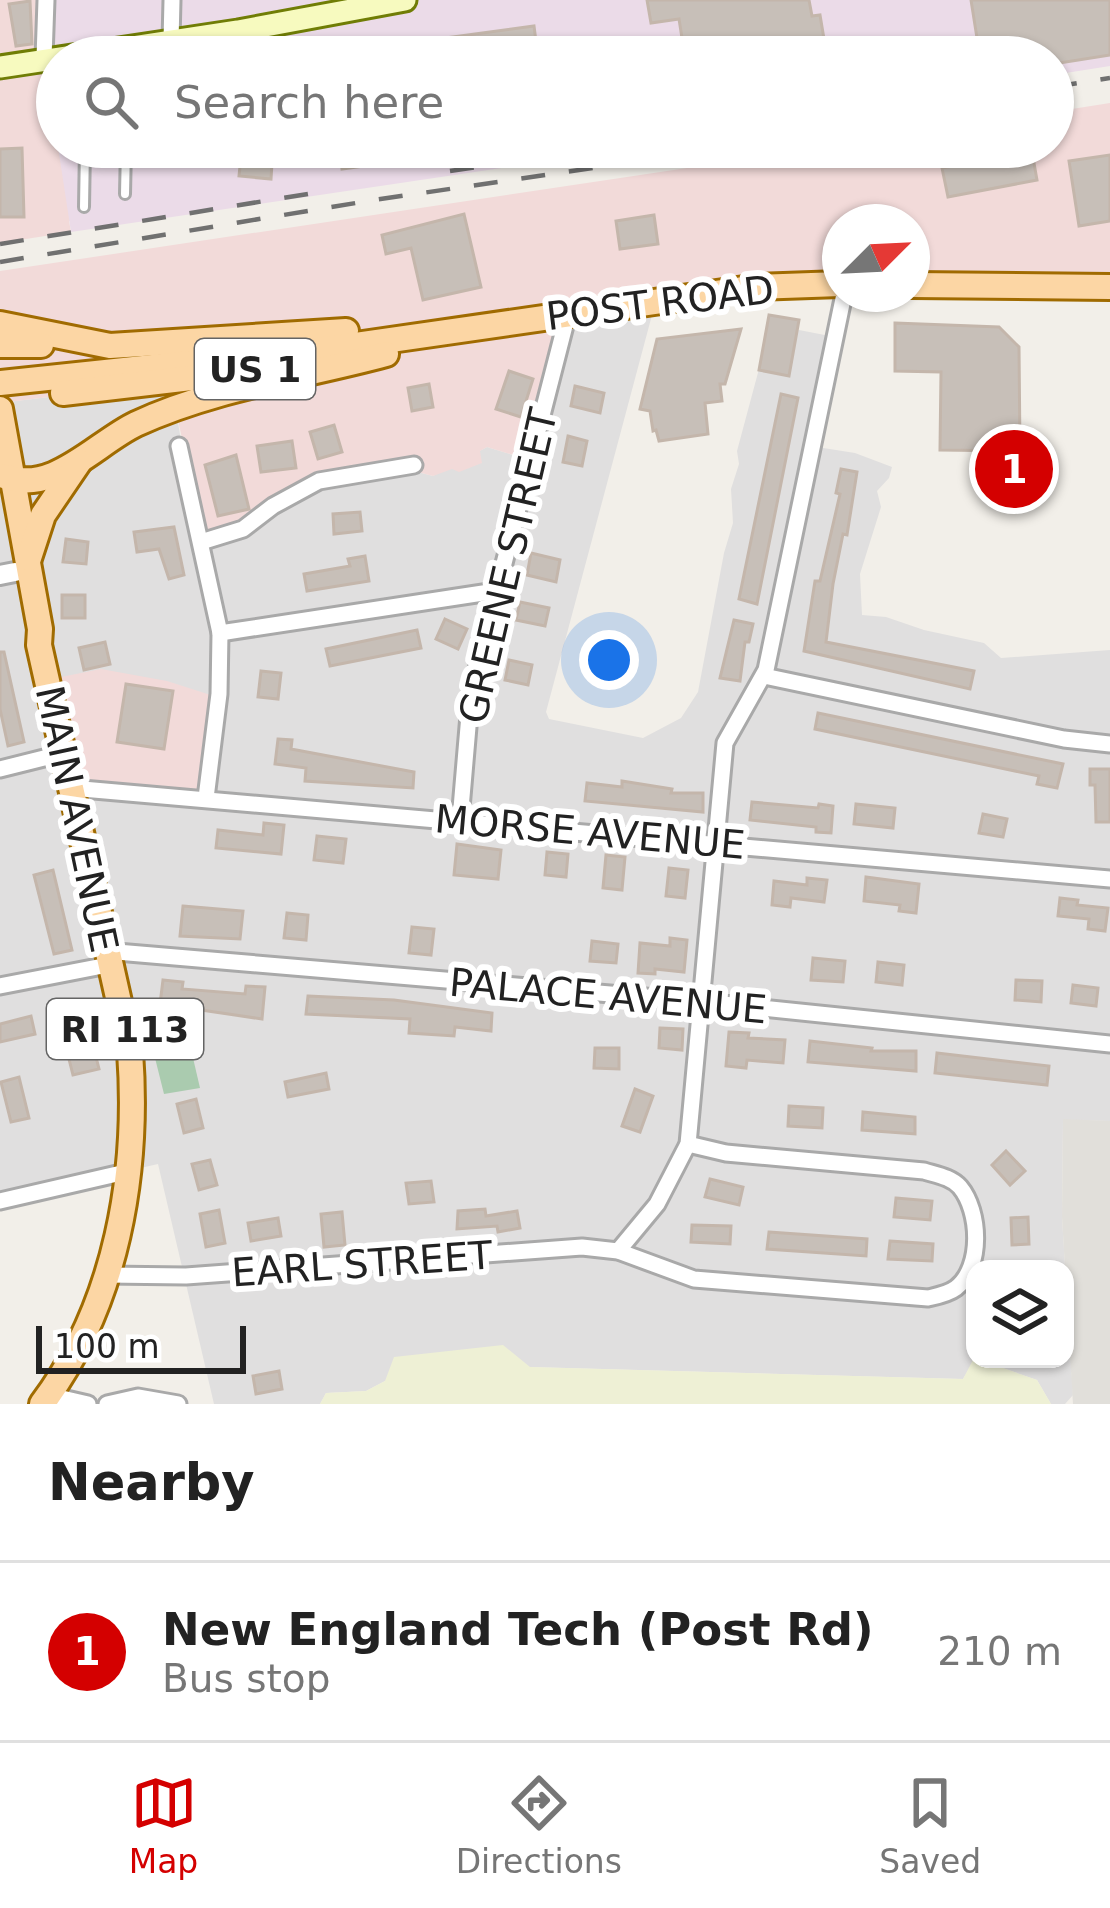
<!DOCTYPE html>
<style>
:root{--surface:#fff;--page:#f6f6f6;--text:#222;--muted:#767676;--line:#e0e0e0;--accent:#d40000}
body{margin:0;font-family:"DejaVu Sans",sans-serif;background:var(--page);color:var(--text)}
.controls{position:absolute;right:36px;bottom:36px;display:grid;overflow:hidden;border-radius:24px;box-shadow:0 3px 9px #0004}
.controls button{width:108px;height:108px;display:grid;place-items:center;padding:0;border:0;border-bottom:3px solid var(--line);background:var(--surface);color:var(--text);font:60px sans-serif}
.compass{position:absolute;left:822px;top:204px;width:108px;height:108px;border-radius:50%;background:var(--surface);box-shadow:0 3px 9px #0004;rotate:66deg}
.scale{position:absolute;left:36px;bottom:30px;width:210px;box-sizing:border-box;padding-left:12px;border:6px solid #222;border-top:0;font-size:33px;line-height:42px;white-space:nowrap;color:#222;-webkit-text-stroke:9px #fff;paint-order:stroke}
.you{position:absolute;left:609px;top:660px;width:42px;height:42px;margin:-30px;border:9px solid #fff;border-radius:50%;background:#1a73e8;box-shadow:0 0 0 18px #1a73e833}
.badge{display:grid;place-items:center;width:78px;height:78px;border-radius:50%;background:var(--accent);color:#fff;font-size:39px;font-weight:700}
.pin{position:absolute;translate:-50% -50%;border:6px solid #fff;box-shadow:0 3px 12px #0006}
.list{margin:0;padding:0;list-style:none}
h2{display:flex;justify-content:space-between;align-items:center;height:156px;margin:0;padding:0 48px;font-size:51px}
h2 small{font-size:39px;font-weight:400;color:var(--muted)}
.list li{display:grid;grid-template-columns:78px 1fr auto;gap:36px;align-items:center;box-sizing:border-box;height:180px;padding:0 48px;border-top:3px solid var(--line)}
.list b{display:block;font-size:45px;white-space:nowrap}
.list p{margin:0;font-size:39px;white-space:nowrap;color:var(--muted)}
.list em{font-size:39px;font-style:normal;color:var(--muted)}
.icon{flex:none;width:66px;height:66px;fill:none;stroke:currentColor;stroke-width:2;stroke-linecap:round;stroke-linejoin:round}
.map{position:relative;flex:none;width:1110px;height:1404px;overflow:hidden}
.search{position:absolute;background:var(--surface);box-shadow:0 3px 9px #0004;left:36px;right:36px;top:36px;height:132px;display:flex;align-items:center;gap:30px;box-sizing:border-box;padding:0 42px;border-radius:66px;color:var(--muted);font-size:45px}
.sheet{height:336px;background:var(--surface)}
nav{display:flex;justify-content:space-around;align-items:center;box-sizing:border-box;height:168px;border-top:3px solid var(--line);background:var(--surface);font-size:33px;color:var(--muted)}
nav a{display:grid;justify-items:center;gap:6px}
nav .on{color:var(--accent)}
.map>svg:first-child{display:block}
.residential{fill:#e0dfdf}
.commercial{fill:#f2dad9}
.industrial{fill:#ebdbe8}
.airport{fill:#e1dfda}
.farmland{fill:#eef0d5}
.cemetery{fill:#aacbaf}
.building{fill:#c7bfb8;stroke:#c4b6ab;stroke-width:3}
.lines{fill:none;stroke-linecap:round;stroke-linejoin:round}
.service-casing{stroke:#a9a9a9;stroke-width:14}
.minor-casing{stroke:#a9a9a9;stroke-width:21}
.tertiary-casing{stroke:#a9a9a9;stroke-width:24}
.secondary-casing{stroke:#707d05;stroke-width:27}
.primary-casing{stroke:#a06b00;stroke-width:30}
.service{stroke:#fff;stroke-width:8}
.minor{stroke:#fff;stroke-width:15}
.tertiary{stroke:#fff;stroke-width:18}
.secondary{stroke:#f7fabf;stroke-width:21}
.primary{stroke:#fcd6a4;stroke-width:24}
.rail{stroke:#707070;stroke-width:4.5;stroke-dasharray:24 24;stroke-linecap:butt}
.labels{text-anchor:middle;dominant-baseline:central;stroke-width:12;stroke-linejoin:round;paint-order:stroke}
.shield{fill:#fff;stroke:#646464;stroke-width:3}
.shield-label{font-size:36px;font-weight:bold;fill:#222}
.street-label{font-size:39px;fill:#222;stroke:#fff}
</style>
<div class="map">
<svg width="1110" height="1404" viewBox="0 0 1110 1404">
<rect width="100%" height="100%" fill="#f2efe9"/>
<polygon class="residential" points="656,300 546,712 549,719 643,738 681,718 698,692 724,553 733,523 731,489 739,464 737,451 763,354 779,336 799,330 835,337 817,447 855,453 892,467 889,478 877,491 881,507 860,574 862,615 886,617 924,630 984,643 1001,658 1110,650 1110,1121 1063,1120 1062,1217 1073,1395 1065,1404 1051,1404 1037,1380 977,1359 1065,1359 1065,1269 975,1269 975,1359 963,1379 530,1367 385,1381 366,1391 326,1393 320,1404 214,1404 158,1164 0,1200 0,403 171,382 183,452 298,495 418,472 433,476 487,447 529,460 554,401 576,314"/>
<g class="commercial">
<polygon points="0,0 47,0 57,77 57,147 564,147 69,221 71,232 0,243"/>
<polygon points="1110,103 1110,288 912,278 912,222 840,222 840,282 576,314 553,402 530,460 487,447 480,451 482,463 459,472 452,469 433,476 418,472 298,495 204,542 170,382 0,403 0,271 827,147 1053,147 1053,112"/>
<polygon points="101,669 167,681 220,698 208,795 67,784 41,681"/>
</g>
<g class="industrial">
<polygon points="48,0 1110,0 1110,66 1053,75 1053,57 57,57 57,138 46,63"/>
<polygon points="58,147 590,147 582,156 71,232"/>
</g>
<polygon class="airport" points="1063,1119 1110,1121 1110,1404 1073,1404 1062,1217"/>
<polygon class="farmland" points="503,1345 530,1367 963,1379 973,1360 977,1359 1037,1380 1051,1404 320,1404 326,1393 366,1391 385,1381 394,1357"/>
<polygon class="cemetery" points="190,1045 200,1088 164,1094 153,1050"/>
<g class="building">
<polygon points="647,0 809,0 812,16 820,15 827,57 685,57 679,19 651,23"/>
<polygon points="971,0 1110,0 1110,55 1053,64 1053,57 980,57"/>
<polygon points="30,1 32,44 16,46 9,4"/>
<polygon points="534,26 538,57 357,57 356,50"/>
<polygon points="242,147 273,147 271,179 239,176"/>
<polygon points="339,147 452,147 452,154 342,169"/>
<polygon points="22,148 24,217 0,217 0,149"/>
<polygon points="1032,152 1037,180 948,197 942,168"/>
<polygon points="1110,155 1110,221 1079,226 1069,161"/>
<polygon points="464,214 481,287 423,300 411,248 386,254 382,235"/>
<polygon points="654,215 658,244 620,249 616,221"/>
<polygon points="769,315 799,320 789,376 759,370"/>
<polygon points="895,323 999,327 1019,347 1020,451 940,450 941,372 895,371"/>
<polygon points="741,329 725,384 720,384 722,401 705,403 708,434 659,441 656,430 653,431 650,411 640,409 657,339"/>
<polygon points="509,371 533,379 521,417 496,409"/>
<polygon points="429,384 433,407 412,411 408,388"/>
<polygon points="575,386 604,393 600,413 571,406"/>
<polygon points="781,394 798,398 757,604 739,599"/>
<polygon points="334,425 342,452 318,459 310,432"/>
<polygon points="568,436 587,441 582,466 563,462"/>
<polygon points="292,441 296,468 261,472 257,446"/>
<polygon points="236,455 249,509 218,516 205,465"/>
<polygon points="841,469 857,472 847,535 843,534 833,584 826,642 974,671 970,689 804,651 815,581 820,581 840,494 836,493"/>
<polygon points="360,512 362,531 334,534 333,514"/>
<polygon points="174,527 184,575 169,579 159,549 137,552 134,532"/>
<polygon points="66,539 88,542 86,564 63,562"/>
<polygon points="531,553 560,560 556,582 527,575"/>
<polygon points="365,556 369,581 307,591 304,574 350,566 348,559"/>
<rect x="62" y="595" width="23" height="23"/>
<polygon points="520,602 549,608 545,626 516,620"/>
<polygon points="445,619 467,629 458,649 436,639"/>
<polygon points="734,620 753,624 749,642 745,642 740,681 720,678"/>
<polygon points="417,630 421,648 330,666 326,649"/>
<polygon points="105,642 110,664 84,670 79,648"/>
<polygon points="0,652 4,652 24,742 8,746 0,709"/>
<polygon points="509,660 532,665 528,685 505,680"/>
<polygon points="261,671 281,673 278,699 258,697"/>
<polygon points="126,684 173,691 164,749 117,742"/>
<polygon points="818,713 1063,764 1057,788 1037,784 1039,776 815,729"/>
<polygon points="278,739 292,740 291,749 414,772 413,788 305,781 306,768 275,764"/>
<polygon points="1090,769 1110,769 1110,822 1096,822 1095,785 1090,785"/>
<polygon points="622,781 672,789 671,793 703,793 703,812 585,801 587,783 622,787"/>
<polygon points="752,802 818,808 819,804 833,806 831,833 816,832 816,827 750,820"/>
<polygon points="856,804 895,808 893,828 854,824"/>
<polygon points="983,814 1007,819 1003,837 979,833"/>
<polygon points="264,823 284,825 281,854 216,848 218,830 263,835"/>
<polygon points="317,836 346,839 343,863 314,860"/>
<polygon points="457,844 501,850 498,879 454,875"/>
<polygon points="547,852 568,854 566,877 545,875"/>
<polygon points="606,855 625,857 622,890 603,888"/>
<polygon points="669,868 688,870 685,898 666,896"/>
<polygon points="53,870 72,950 54,954 34,875"/>
<polygon points="866,877 919,884 916,913 899,911 900,905 864,901"/>
<polygon points="807,878 827,880 824,902 791,898 790,907 772,905 774,881 807,885"/>
<polygon points="1060,898 1078,900 1077,905 1108,908 1105,931 1088,929 1089,919 1058,916"/>
<polygon points="183,906 243,911 240,939 180,936"/>
<polygon points="287,913 308,915 306,940 284,938"/>
<polygon points="412,927 434,929 431,955 409,953"/>
<polygon points="670,938 687,940 684,972 655,969 655,974 638,973 640,943 670,946"/>
<polygon points="592,941 618,944 616,963 590,961"/>
<polygon points="813,958 845,961 843,982 811,980"/>
<polygon points="878,962 904,965 902,985 876,982"/>
<polygon points="163,980 183,982 182,989 245,994 246,986 265,987 262,1019 160,1004"/>
<polygon points="1016,980 1042,981 1041,1002 1015,1000"/>
<polygon points="1073,985 1098,988 1096,1006 1071,1003"/>
<polygon points="308,996 394,1000 492,1013 491,1031 455,1027 454,1036 409,1033 410,1019 306,1014"/>
<polygon points="78,1004 84,1027 61,1032 56,1010"/>
<polygon points="31,1016 35,1034 0,1042 0,1024"/>
<polygon points="660,1028 683,1029 682,1050 659,1048"/>
<polygon points="729,1032 749,1033 748,1038 785,1040 783,1063 747,1060 746,1068 726,1066"/>
<polygon points="810,1041 872,1048 871,1051 916,1051 916,1071 808,1062"/>
<polygon points="595,1048 619,1048 619,1069 594,1068"/>
<polygon points="95,1053 99,1069 73,1075 69,1059"/>
<polygon points="937,1053 1049,1066 1047,1085 935,1073"/>
<polygon points="326,1073 329,1089 288,1097 285,1082"/>
<polygon points="19,1077 29,1118 11,1122 1,1082"/>
<polygon points="635,1089 653,1096 640,1132 622,1126"/>
<polygon points="196,1099 203,1128 184,1133 177,1104"/>
<polygon points="789,1106 823,1108 822,1128 788,1126"/>
<polygon points="863,1112 915,1117 915,1134 862,1130"/>
<polygon points="1006,1151 1025,1171 1010,1185 992,1165"/>
<polygon points="210,1160 217,1185 199,1190 192,1164"/>
<polygon points="710,1179 743,1187 739,1205 705,1197"/>
<polygon points="431,1181 434,1202 409,1204 406,1183"/>
<polygon points="896,1198 932,1201 930,1220 894,1217"/>
<polygon points="485,1209 486,1216 517,1211 520,1228 498,1232 497,1226 457,1229 458,1211"/>
<polygon points="219,1210 225,1243 206,1247 200,1214"/>
<polygon points="342,1212 345,1245 324,1247 321,1214"/>
<polygon points="1028,1217 1029,1244 1012,1245 1011,1218"/>
<polygon points="278,1218 281,1236 251,1241 248,1223"/>
<polygon points="692,1225 731,1226 730,1244 691,1242"/>
<polygon points="769,1232 867,1239 866,1256 767,1249"/>
<polygon points="890,1241 933,1244 932,1261 888,1259"/>
<polygon points="279,1371 282,1389 256,1394 253,1376"/>
</g>
<g class="lines">
<defs>
<g id="service">
<polyline points="45,97 57,96"/>
<polyline points="125,194 126,147"/>
<polyline points="84,207 85,147"/>
</g>
<g id="minor">
<polyline points="171,41 172,0"/>
<polyline points="44,58 46,0"/>
<polyline points="179,446 220,633 219,694 206,798"/>
<polyline points="201,542 243,529 273,506 319,481 414,465"/>
<polyline points="220,633 496,591"/>
<polyline points="764,676 1064,739 1110,744"/>
<polyline points="0,769 64,753"/>
<polyline points="71,788 1110,879"/>
<polyline points="460,820 471,692 568,314"/>
<polyline points="105,951 704,1002 1110,1044"/>
<polyline points="0,986 108,965"/>
<polyline points="0,1201 130,1171"/>
<polyline points="618,1251 657,1204 688,1144 725,743 766,670 844,294"/>
<path d="M106,1275L186,1276L582,1247L618,1251L694,1279L928,1298C937,1296 948,1294 956,1288C983,1267 980,1211 960,1187C951,1177 937,1175 924,1171L726,1153L688,1144"/>
<polyline points="49,1395 88,1404"/>
<polyline points="107,1404 138,1397 178,1404"/>
</g>
<polyline id="tertiary" points="0,575 15,572"/>
<polyline id="secondary" points="0,67 238,31 405,0"/>
<g id="primary">
<polyline points="912,285 1110,287"/>
<polyline points="0,324 110,346 346,331"/>
<polyline points="0,345 41,345"/>
<polyline points="0,383 342,347 758,287 840,284"/>
<polyline points="63,393 225,374"/>
<path d="M0,409L40,629L39,645L130,1051C139,1173 117,1304 42,1404"/>
<path d="M4,476C52,496 96,443 136,424C216,387 302,377 386,354"/>
<polyline points="29,558 43,515 79,462"/>
</g>
</defs>
<use href="#service" class="service-casing"/>
<use href="#minor" class="minor-casing"/>
<use href="#tertiary" class="tertiary-casing"/>
<use href="#secondary" class="secondary-casing"/>
<use href="#primary" class="primary-casing"/>
<use href="#service" class="service"/>
<use href="#minor" class="minor"/>
<use href="#tertiary" class="tertiary"/>
<use href="#secondary" class="secondary"/>
<use href="#primary" class="primary"/>
<g class="rail">
<polyline points="1053,87 1110,78"/>
<polyline points="450,171 610,147"/>
<polyline points="0,244 326,191"/>
<polyline points="0,262 374,200 737,147"/>
</g>
</g>
<g class="labels">
<g class="shield">
<rect x="195" y="339" width="120" height="60" rx="9"/>
<rect x="47" y="999" width="156" height="60" rx="9"/>
</g>
<g class="shield-label">
<text x="255" y="369">US 1</text>
<text x="125" y="1029">RI 113</text>
</g>
<g class="street-label">
<text transform="translate(660 303) rotate(-7)">POST ROAD</text>
<text transform="translate(508 566) rotate(-77)">GREENE STREET</text>
<text transform="translate(77 819) rotate(78)">MAIN AVENUE</text>
<text transform="translate(590 832) rotate(5)">MORSE AVENUE</text>
<text transform="translate(608 996) rotate(5)">PALACE AVENUE</text>
<text transform="translate(362 1264) rotate(-4)">EARL STREET</text>
</g>
</g>
</svg>
<div class="controls">
<button><svg class="icon" aria-label="layers" viewBox="0 0 24 24"><path d="M12 4l9 5-9 5-9-5zM3 14l9 5 9-5"/></svg></button>
</div>
<svg class="compass" viewBox="-18 -18 36 36"><path d="M0-13l5 13h-10z" fill="#e53935"/><path d="M0 13l5-13h-10z" fill="#767676"/></svg>
<div class="scale">100 m</div>
<div class="you"></div>
<div class="pin badge" style="left:1014px;top:469px">1</div>
<div class="search"><svg class="icon" aria-label="search" viewBox="0 0 24 24"><circle cx="10" cy="10" r="6"/><path d="M15 15l6 6"/></svg>Search here</div>
</div>
<section class="sheet">
<h2>Nearby<small></small></h2>
<ul class="list">
<li><span class="badge">1</span><div><b>New England Tech (Post Rd)</b><p>Bus stop</p></div><em>210 m</em></li>
</ul>
</section>
<nav>
<a class="on"><svg class="icon" aria-label="map" viewBox="0 0 24 24"><path d="M3 6l6-2 6 2 6-2v14l-6 2-6-2-6 2zM9 4v14M15 6v14"/></svg>Map</a>
<a><svg class="icon" aria-label="directions" viewBox="0 0 24 24"><path d="M12 3l9 9-9 9-9-9zM9 14v-3h6M13 9l2 2-2 2"/></svg>Directions</a>
<a><svg class="icon" aria-label="saved" viewBox="0 0 24 24"><path d="M7 4h10v16l-5-4-5 4z"/></svg>Saved</a>
</nav>
